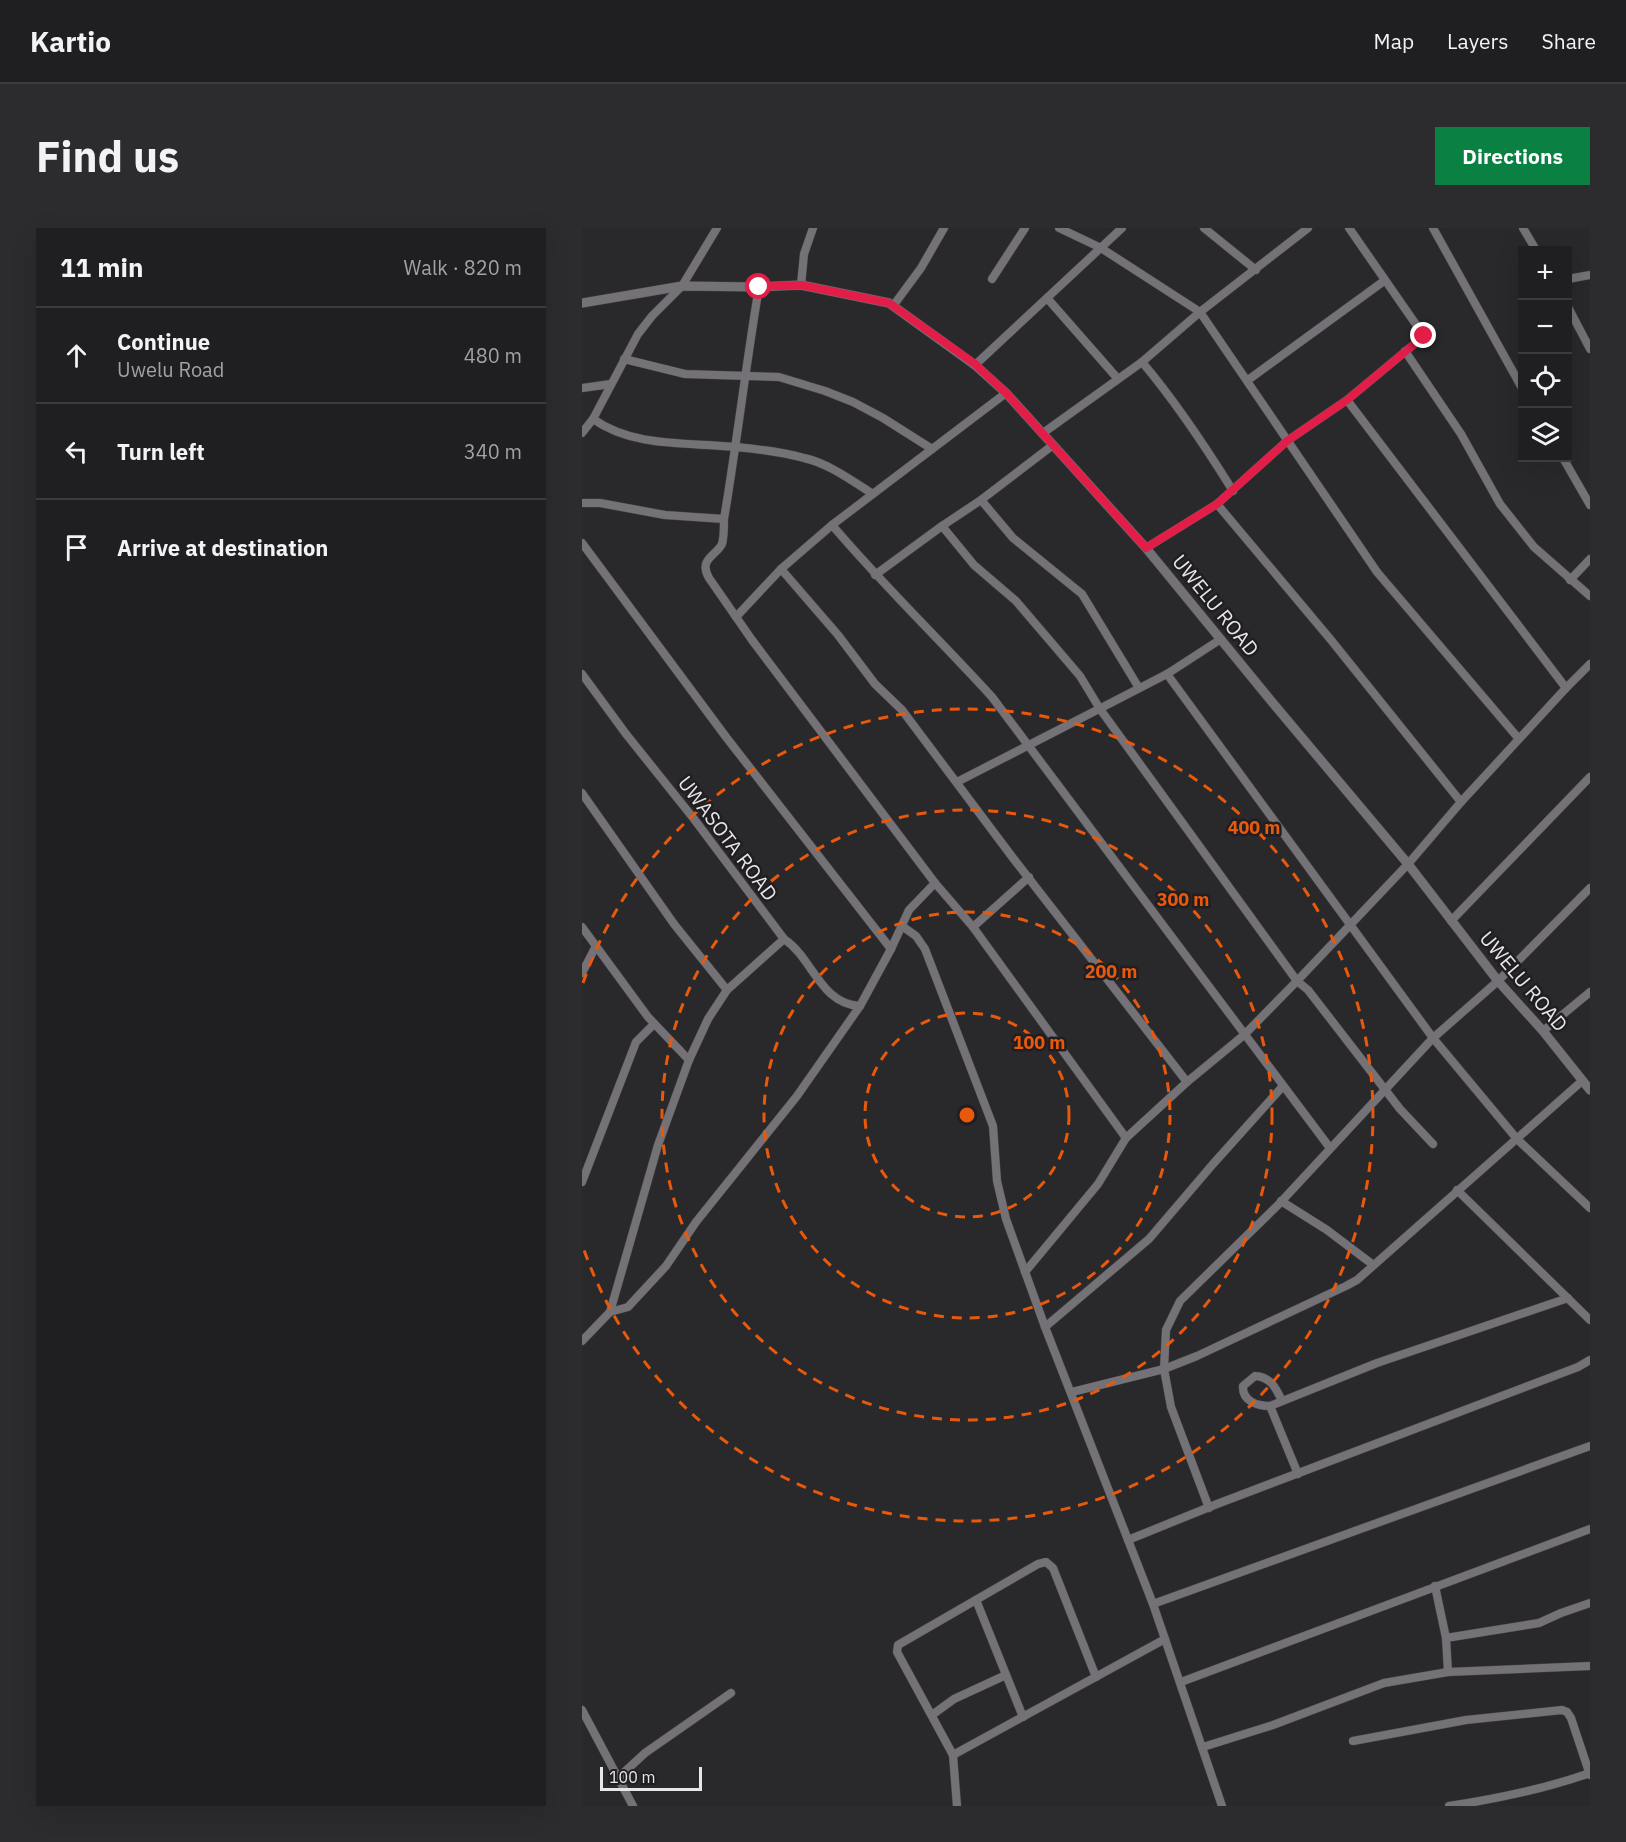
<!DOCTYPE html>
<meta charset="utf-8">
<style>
:root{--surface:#1f1e20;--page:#2c2b2d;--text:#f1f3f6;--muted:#a1a2a5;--line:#3c3c3e;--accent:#0b8043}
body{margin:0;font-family:"IBM Plex Sans",sans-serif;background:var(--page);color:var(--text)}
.controls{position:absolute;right:18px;top:18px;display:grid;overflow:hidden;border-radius:0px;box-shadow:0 6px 24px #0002}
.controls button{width:54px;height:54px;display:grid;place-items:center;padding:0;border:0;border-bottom:2px solid var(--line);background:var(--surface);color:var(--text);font:30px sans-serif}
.scale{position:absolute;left:18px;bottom:15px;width:102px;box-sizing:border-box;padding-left:6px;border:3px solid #e7e6e8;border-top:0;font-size:16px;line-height:21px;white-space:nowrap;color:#e7e6e8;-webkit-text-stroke:4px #201e21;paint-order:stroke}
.stop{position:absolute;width:18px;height:18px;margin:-14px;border:4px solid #e11d48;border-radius:50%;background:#fff}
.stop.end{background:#e11d48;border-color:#fff;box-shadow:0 2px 6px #0008}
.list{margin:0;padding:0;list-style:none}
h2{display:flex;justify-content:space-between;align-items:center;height:78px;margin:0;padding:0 24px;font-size:26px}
h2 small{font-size:20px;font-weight:400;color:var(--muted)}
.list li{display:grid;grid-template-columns:39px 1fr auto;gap:18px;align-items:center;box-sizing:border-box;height:96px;padding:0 24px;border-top:2px solid var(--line)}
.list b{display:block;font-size:22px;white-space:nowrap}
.list p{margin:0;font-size:20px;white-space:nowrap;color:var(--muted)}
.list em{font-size:20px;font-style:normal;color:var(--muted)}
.icon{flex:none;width:33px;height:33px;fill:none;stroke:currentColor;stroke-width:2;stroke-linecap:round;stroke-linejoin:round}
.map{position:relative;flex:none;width:1008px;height:1578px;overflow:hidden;border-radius:0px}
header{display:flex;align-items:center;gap:36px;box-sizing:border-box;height:84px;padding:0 30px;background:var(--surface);border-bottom:2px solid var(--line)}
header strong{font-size:28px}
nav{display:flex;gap:33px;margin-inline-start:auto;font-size:21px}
.intro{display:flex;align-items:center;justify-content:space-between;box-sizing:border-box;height:144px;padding:0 36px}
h1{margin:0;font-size:42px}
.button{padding:15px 27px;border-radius:0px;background:var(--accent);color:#fff;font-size:21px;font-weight:700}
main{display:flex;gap:36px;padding:0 36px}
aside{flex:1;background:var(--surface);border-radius:0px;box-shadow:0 6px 24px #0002}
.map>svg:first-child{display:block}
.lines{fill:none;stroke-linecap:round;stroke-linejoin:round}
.minor-casing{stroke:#454346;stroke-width:9}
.tertiary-casing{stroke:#454346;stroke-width:10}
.minor{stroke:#747276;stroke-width:8}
.tertiary{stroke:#747276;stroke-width:9}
.route{stroke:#e11d48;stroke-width:8}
.ring{fill:none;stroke:#e8590c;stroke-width:3;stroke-dasharray:10 8}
.labels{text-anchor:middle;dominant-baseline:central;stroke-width:5;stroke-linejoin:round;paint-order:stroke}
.street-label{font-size:20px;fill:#e7e6e8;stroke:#201e21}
.centre{fill:#e8590c;stroke:#201e21;stroke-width:3}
.ring-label{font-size:18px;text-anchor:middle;font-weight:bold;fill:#e8590c;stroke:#201e21;stroke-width:5;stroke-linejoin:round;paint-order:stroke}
</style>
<header>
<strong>Kartio</strong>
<nav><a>Map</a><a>Layers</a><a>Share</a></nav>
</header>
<div class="intro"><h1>Find us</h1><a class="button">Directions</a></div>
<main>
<aside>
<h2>11 min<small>Walk · 820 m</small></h2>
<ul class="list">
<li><svg class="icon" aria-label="ahead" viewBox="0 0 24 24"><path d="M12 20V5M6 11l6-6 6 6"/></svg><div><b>Continue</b><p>Uwelu Road</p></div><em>480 m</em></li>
<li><svg class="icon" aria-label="left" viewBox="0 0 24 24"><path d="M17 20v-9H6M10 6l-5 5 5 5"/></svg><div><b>Turn left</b></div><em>340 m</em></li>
<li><svg class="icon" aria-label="arrive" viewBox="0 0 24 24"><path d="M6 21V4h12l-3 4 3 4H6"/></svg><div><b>Arrive at destination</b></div></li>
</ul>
</aside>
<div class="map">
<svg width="1008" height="1578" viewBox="0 0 1008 1578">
<rect width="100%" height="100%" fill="#29282b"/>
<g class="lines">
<defs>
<g id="minor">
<polyline points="477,0 519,20 618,84 795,344 937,511"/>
<polyline points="622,0 674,42"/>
<polyline points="851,0 940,160"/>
<polyline points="941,0 954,22"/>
<polyline points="410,51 443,0"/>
<polyline points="986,51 1008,47"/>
<polyline points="219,57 222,26 231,0"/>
<polyline points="465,70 536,151"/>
<polyline points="311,78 339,40 362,0"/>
<polyline points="986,79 1008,121"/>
<polyline points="823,123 879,206 918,276 952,319 1008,368"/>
<polyline points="42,131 103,146 197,149 243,163 271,174 301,190 350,221"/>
<path d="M560,134C594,174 623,218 651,263"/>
<polyline points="393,137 540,0"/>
<polyline points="666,152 802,53"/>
<polyline points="0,160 29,156"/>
<polyline points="765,172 984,460"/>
<path d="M11,191C52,220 106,214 154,219C176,221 200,224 222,230C246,235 270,253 291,266"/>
<polyline points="0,205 11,191 56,106 70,88 100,58 135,0"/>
<polyline points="461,205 560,134 618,84 726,0"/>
<polyline points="981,230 1008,277"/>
<polyline points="399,272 431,310 500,366 557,460"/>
<path d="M0,275H18L83,287L142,291C155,214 164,136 177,59"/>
<polyline points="635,276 749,412 879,574"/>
<path d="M142,291C142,298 142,310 140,316C134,328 116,331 127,350L170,412L353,655L391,699L544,910"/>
<path d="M250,297C301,357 357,411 410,469L748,920"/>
<polyline points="360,298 392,337 434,373 498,448 518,481 715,753 726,762 818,881 851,916"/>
<polyline points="0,315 144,509 309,721"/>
<polyline points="564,320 635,276 705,213 765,172 842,108 767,0"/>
<polyline points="199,341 256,407 293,456 320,482 431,630 605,854"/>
<polyline points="293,347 360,298 399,272 471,217"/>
<polyline points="988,352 1008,331"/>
<polyline points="154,389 199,341 250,297 424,165"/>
<path d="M0,446L44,506L112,591L202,711C231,730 238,776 278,778"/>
<polyline points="585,446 851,810 935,911 1008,980"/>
<polyline points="375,554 585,446 639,411"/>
<polyline points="0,565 92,696 145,762"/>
<polyline points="869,693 1008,549"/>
<polyline points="320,698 334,708 343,721 411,898 415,953 424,991 463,1099 571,1376 640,1578"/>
<polyline points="0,699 66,789 107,832"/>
<polyline points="391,699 447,649"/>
<polyline points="0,745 14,718"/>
<polyline points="961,803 1008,764"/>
<polyline points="0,954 54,814 72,796"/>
<polyline points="875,962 1008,1092"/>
<polyline points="699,973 745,1002 790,1036"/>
<polyline points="443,1044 516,956 544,910 605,854 662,807 715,753 826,636 879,574 984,460 1008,436"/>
<polyline points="28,1084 76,917 107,832 126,791 145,762 202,711"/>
<polyline points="463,1099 567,1011 631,936 701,858"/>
<polyline points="0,1113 28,1084 46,1079 84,1038 114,994 215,868 278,778 309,721 327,682 353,655"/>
<polyline points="490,1164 582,1141 615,1128 764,1058 775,1052 1000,853"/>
<path d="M688,1178C675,1178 660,1173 661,1158L673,1148C689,1149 694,1160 700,1173"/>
<polyline points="716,1246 688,1178 795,1135 986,1070"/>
<polyline points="627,1280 589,1179 582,1141 584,1102 598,1073 697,976 851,810 916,753 1008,660"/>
<polyline points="546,1312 635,1276 996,1139 1008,1132"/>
<polyline points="853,1358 864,1410 866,1444"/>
<polyline points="394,1372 441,1489"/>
<polyline points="571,1376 1008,1218"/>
<polyline points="864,1410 957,1395 979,1385 1008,1375"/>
<polyline points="599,1454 1008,1301"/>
<polyline points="0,1482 51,1578"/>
<polyline points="350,1487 372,1471 424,1447"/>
<polyline points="771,1513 884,1492 980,1482 985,1484 989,1490 1008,1547"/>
<polyline points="621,1519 691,1497 802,1455 866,1444 1008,1438"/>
<polyline points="371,1527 583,1411"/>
<polyline points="37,1549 63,1525 149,1465"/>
<polyline points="375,1578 371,1527 315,1424 316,1417 456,1336 464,1334 471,1340 514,1449"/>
<path d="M867,1578C915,1571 962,1561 1008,1545"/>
</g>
<polyline id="tertiary" points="0,75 100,58 177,59 219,57 307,75 393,137 424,165 564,320 690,474 826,636 916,753 961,803 1008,862"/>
</defs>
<use href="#minor" class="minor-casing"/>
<use href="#tertiary" class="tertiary-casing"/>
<use href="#minor" class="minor"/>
<use href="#tertiary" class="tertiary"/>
</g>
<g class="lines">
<polyline class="route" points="177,59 219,57 307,75 393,136 424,165 564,320 635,276 705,213 765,172 842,108"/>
</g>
<g class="ring">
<circle cx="385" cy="887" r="102"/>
<circle cx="385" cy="887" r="203"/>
<circle cx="385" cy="887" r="305"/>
<path d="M1 755A406 406 0 1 1 1 1019"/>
</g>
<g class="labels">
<g class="street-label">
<text transform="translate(634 377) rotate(51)">UWELU ROAD</text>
<text transform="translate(146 610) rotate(53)">UWASOTA ROAD</text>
<text transform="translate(942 753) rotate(50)">UWELU ROAD</text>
</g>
</g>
<circle cx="385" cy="887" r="9" class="centre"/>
<g class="ring-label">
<text x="672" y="606">400 m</text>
<text x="601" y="678">300 m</text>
<text x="529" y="750">200 m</text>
<text x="457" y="821">100 m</text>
</g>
</svg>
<div class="controls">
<button>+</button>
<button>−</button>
<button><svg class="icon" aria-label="locate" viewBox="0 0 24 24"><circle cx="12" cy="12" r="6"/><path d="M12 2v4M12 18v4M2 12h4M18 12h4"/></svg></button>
<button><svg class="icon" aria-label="layers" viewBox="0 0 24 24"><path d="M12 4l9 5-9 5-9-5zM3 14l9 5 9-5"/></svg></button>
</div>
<div class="scale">100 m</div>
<div class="stop" style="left:177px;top:59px"></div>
<div class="stop end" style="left:842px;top:108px"></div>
</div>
</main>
